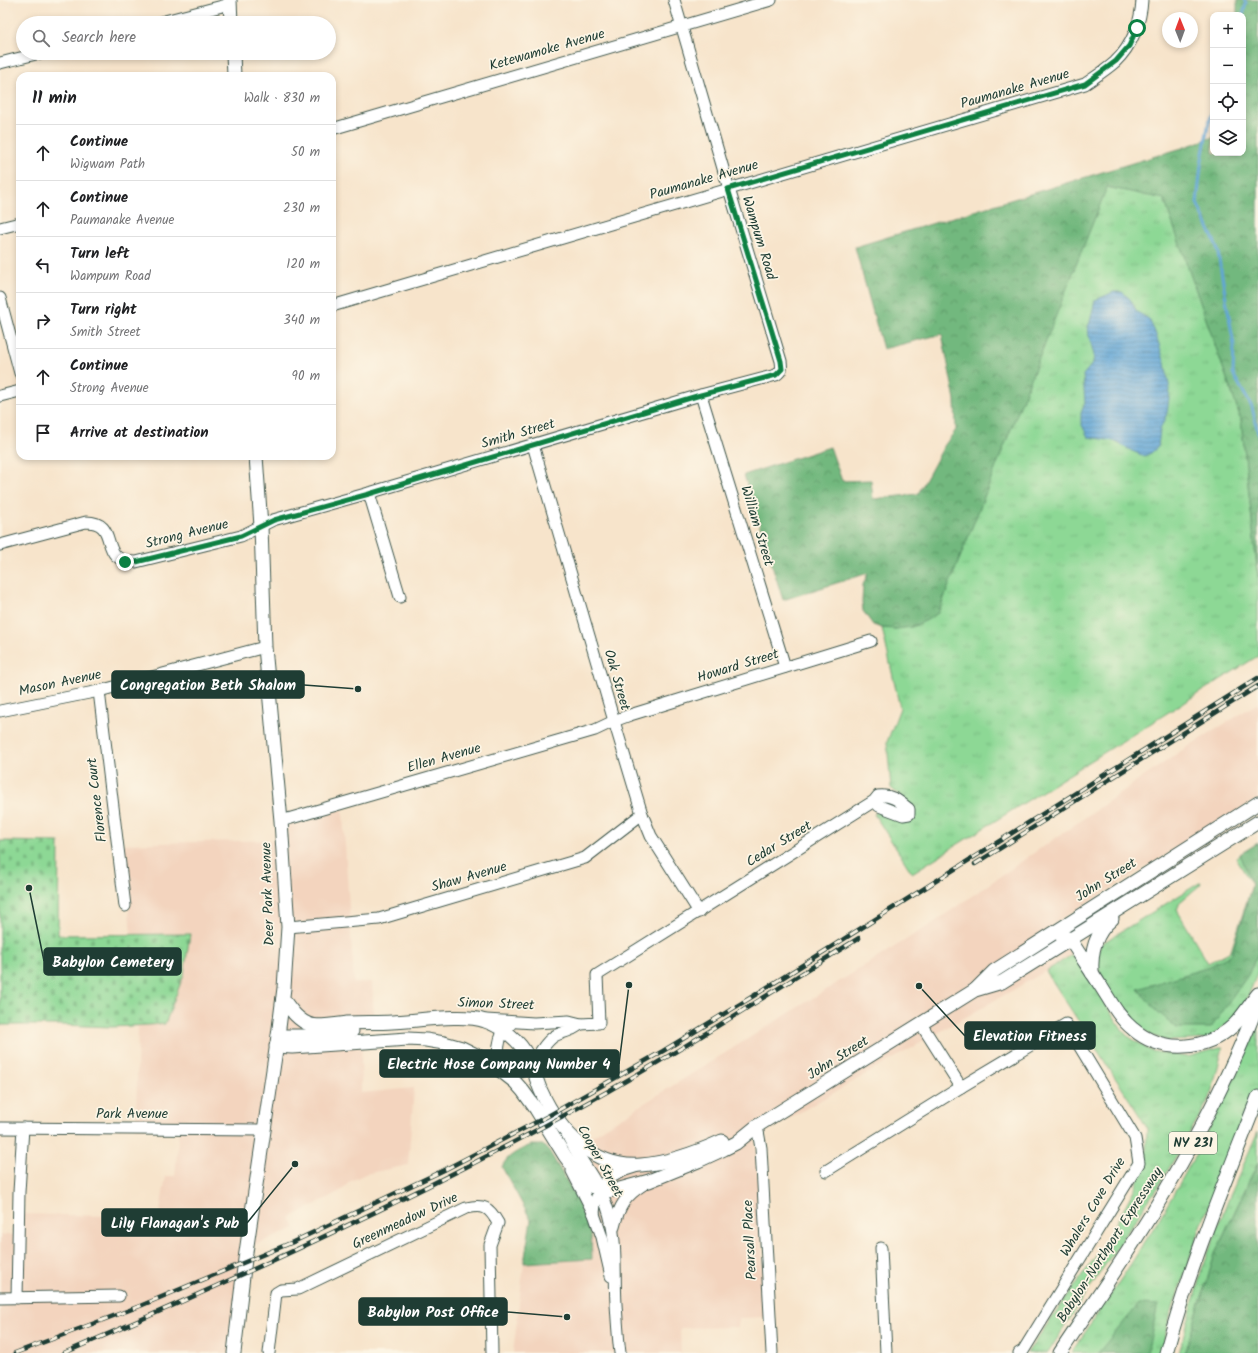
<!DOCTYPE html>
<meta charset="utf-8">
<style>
:root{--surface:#fff;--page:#f6f6f6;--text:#202124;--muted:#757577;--line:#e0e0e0}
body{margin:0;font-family:Kalam,sans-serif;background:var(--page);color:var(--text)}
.controls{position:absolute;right:12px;top:12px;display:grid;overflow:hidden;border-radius:8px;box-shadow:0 2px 6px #0003}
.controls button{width:36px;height:36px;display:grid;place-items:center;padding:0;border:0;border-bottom:1px solid var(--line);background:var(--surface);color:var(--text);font:20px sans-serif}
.compass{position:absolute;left:1162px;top:12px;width:36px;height:36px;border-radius:50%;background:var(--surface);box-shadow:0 2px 6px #0003;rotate:359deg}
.stop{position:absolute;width:12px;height:12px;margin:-9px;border:3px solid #0b8043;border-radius:50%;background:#fff}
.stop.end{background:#0b8043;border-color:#fff;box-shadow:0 1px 4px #0008}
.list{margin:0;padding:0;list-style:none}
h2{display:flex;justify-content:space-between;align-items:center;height:52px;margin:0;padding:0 16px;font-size:17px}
h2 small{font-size:13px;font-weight:400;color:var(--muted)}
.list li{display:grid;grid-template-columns:26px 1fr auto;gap:12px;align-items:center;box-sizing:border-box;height:56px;padding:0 16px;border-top:1px solid var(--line)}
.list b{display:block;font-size:15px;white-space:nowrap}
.list p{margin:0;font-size:13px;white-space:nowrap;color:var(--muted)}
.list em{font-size:13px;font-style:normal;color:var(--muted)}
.icon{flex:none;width:22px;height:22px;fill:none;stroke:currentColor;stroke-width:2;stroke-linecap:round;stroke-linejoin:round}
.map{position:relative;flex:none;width:1258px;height:1353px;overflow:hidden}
.search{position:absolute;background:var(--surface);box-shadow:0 2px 6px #0003;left:16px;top:16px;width:320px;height:44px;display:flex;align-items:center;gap:10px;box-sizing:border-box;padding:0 14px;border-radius:22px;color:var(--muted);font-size:15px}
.panel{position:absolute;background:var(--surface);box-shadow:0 2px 6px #0003;left:16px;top:72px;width:320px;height:388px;border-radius:12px}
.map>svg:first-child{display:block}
.built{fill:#f3d4be}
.grass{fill:url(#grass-tufts);stroke:#568a64}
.forest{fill:url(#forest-crowns);stroke:#487a59}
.cemetery{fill:url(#cemetery-stones);stroke:#568a64}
.water{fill:url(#water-rules);stroke:#407185}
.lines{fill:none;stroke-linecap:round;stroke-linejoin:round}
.stream{stroke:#60a5d6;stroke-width:3}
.minor-casing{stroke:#3f564b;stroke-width:13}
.major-casing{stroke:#3f564b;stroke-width:15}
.minor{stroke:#fff;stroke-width:11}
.major{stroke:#fff;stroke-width:13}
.rail-casing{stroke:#1f3d34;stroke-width:4.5}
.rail{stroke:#fcf5e5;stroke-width:3;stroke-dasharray:9;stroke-linecap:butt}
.route{stroke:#0b8043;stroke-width:5}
.labels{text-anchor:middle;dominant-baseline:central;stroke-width:3.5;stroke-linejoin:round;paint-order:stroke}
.shield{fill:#fcf5e5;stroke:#617469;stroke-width:1}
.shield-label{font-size:13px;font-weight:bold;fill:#1f3d34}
.street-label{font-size:14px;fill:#1f3d34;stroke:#fcf5e5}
.leader{fill:none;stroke:#1f3d34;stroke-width:1.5}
.callout-dot{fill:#1f3d34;stroke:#fcf5e5;stroke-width:1.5}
.callout{fill:#1f3d34;stroke:#1f3d34;stroke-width:1.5}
.callout-label{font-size:15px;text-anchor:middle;font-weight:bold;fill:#fff}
</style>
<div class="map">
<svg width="1258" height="1353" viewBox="0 0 1258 1353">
<defs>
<pattern id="grass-tufts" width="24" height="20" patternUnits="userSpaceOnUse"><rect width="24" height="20" fill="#8dd895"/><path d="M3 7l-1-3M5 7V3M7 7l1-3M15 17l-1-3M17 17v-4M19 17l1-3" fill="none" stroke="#79ba81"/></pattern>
<pattern id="forest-crowns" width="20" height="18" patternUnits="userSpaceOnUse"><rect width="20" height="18" fill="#72b87e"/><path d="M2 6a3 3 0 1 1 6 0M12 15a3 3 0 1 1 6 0" fill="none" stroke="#5d9768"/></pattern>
<pattern id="cemetery-stones" width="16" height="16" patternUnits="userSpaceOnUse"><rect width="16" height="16" fill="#8dd895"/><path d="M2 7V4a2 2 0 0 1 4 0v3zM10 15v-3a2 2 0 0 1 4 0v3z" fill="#79ba81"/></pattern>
<pattern id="water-rules" width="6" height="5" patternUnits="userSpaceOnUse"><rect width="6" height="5" fill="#60a5d6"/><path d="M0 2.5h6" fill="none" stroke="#4f88ae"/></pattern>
</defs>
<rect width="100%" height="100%" fill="#fcf5e5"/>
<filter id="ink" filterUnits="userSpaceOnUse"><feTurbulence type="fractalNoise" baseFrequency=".025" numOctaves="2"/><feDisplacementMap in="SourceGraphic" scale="8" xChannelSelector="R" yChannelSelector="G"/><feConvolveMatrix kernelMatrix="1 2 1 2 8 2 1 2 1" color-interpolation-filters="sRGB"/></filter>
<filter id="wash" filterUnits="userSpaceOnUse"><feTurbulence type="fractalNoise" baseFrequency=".012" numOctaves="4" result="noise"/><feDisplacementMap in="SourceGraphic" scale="16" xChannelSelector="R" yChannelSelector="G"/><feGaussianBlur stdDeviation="0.9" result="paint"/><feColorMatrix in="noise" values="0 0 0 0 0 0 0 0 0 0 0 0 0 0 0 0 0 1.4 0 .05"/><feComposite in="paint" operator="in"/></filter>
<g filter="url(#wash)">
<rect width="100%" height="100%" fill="#f7e4cb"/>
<g class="built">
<polygon points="1258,703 1258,799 1052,924 1072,955 1046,971 755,1138 766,1317 738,1318 738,1327 680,1328 681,1353 513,1353 524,1263 592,1258 589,1138 933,923 1181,751"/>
<polygon points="342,800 354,983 372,982 374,1018 362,1019 361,1093 414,1088 408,1165 365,1174 349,1182 342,1190 290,1218 296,1228 252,1246 237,1353 0,1353 0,1235 18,1235 16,1214 159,1217 166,1176 175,1176 179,1128 136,1128 138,1025 165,1024 189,934 131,934 123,844 281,840 280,821"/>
</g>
<g class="grass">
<polygon points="1106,187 1164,198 1241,419 1258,577 1258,656 912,873 874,814 902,797 891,788 887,742 900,708 882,628 896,629 938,613"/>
<polygon points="1258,844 1258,972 1247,999 1239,1015 1208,1039 1168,1041 1150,1035 1134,1023 1114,999 1101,976 1096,958 1101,944 1201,882 1200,885 1180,902 1177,910 1208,963 1231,951 1252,885 1236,858"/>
<polygon points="1075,954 1112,1014 1126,1035 1151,1051 1187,1057 1223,1047 1210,1098 1161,1182 1085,1295 1048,1353 1027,1353 1104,1245 1136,1186 1146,1152 1147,1128 1140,1116 1046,971 1072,955"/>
<path d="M1258,1027V1087L1202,1223L1170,1317L1161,1353H1071C1101,1309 1132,1264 1159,1219C1196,1157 1228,1093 1258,1027Z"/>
<polygon points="1258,1131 1258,1162 1215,1254 1185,1353 1179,1353 1202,1269 1227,1203"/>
</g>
<g class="forest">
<polygon points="1237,0 1258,0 1258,577 1241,419 1164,199 1107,187 938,613 927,620 912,627 896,629 882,628 873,625 863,611 862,602 863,585 868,573 783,600 744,475 830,447 842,481 871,480 873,499 918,494 944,446 956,430 955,400 942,334 883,349 855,247 1182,148 1213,137 1213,153 1243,153 1243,15 1237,15"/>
<polygon points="1258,843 1258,953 1248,975 1211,1028 1177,1028 1157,1011 1138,989 1206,968 1232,954 1252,885 1240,854"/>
<path d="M531,1145H543L551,1154L575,1195L591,1234L592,1259L524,1263L531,1220L502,1167C507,1155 520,1150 531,1145Z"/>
<polygon points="1258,1162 1258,1353 1185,1353 1215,1254"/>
<polygon points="1139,1304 1158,1305 1147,1353 1098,1353"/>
</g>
<polygon class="cemetery" points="0,841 59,842 58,935 190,934 184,974 165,1024 112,1027 61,1025 0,1025"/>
<polygon class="water" points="1114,292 1122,292 1130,299 1137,312 1149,319 1155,332 1165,363 1170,390 1167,413 1160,430 1158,447 1151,453 1144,456 1132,451 1114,441 1088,437 1081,423 1081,413 1085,403 1083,375 1093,363 1094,355 1089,336 1088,327 1090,322 1095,300"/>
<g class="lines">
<g class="stream">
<polyline points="1243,15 1246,3 1244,0"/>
<polyline points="1213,110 1208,126 1201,165 1197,203 1217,247 1234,345 1233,374 1252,407 1258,433"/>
</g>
</g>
</g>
<g filter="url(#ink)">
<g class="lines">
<defs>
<g id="minor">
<polyline points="157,23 230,4"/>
<polyline points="0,63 40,53"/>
<polyline points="332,129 771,0"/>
<polyline points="0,228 20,223"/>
<polyline points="0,298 20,373"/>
<path d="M332,306L1085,84C1095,77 1106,70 1115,62C1132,46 1141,22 1142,0"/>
<polyline points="701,395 785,667"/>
<polyline points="0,396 20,391"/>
<polyline points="533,445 614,721 642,814 651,836 699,912"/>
<polyline points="369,493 400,597"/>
<path d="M0,545L86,522C122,522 95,562 136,562L241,536L273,520L369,493L697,396L776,375C782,371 782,368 781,361L729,189L674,0"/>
<polyline points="99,691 125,906"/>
<polyline points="0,711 99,691 265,647"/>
<polyline points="281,821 595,730 614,721 630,715 871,641"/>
<polyline points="288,927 379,919 585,858 642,814"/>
<path d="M486,1020L534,1023L569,1021L581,1024L599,1023L597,975L874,801L878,796C891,794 899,801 909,809V814L903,815L879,806L874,801"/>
<polyline points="921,1024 961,1087"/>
<path d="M510,1025C496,1035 497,1056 501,1071C541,1078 530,1055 553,1037C558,1033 564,1033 570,1030C574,1029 577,1026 581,1024"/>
<polyline points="757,1126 761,1148 772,1353"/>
<polyline points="0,1128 264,1130"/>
<path d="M566,1132C577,1158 598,1179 607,1207C618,1238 614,1272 616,1304C617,1320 618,1337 620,1353"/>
<polyline points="572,1171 594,1214 602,1237 611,1276"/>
<polyline points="826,1171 961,1087 1066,1024 1135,1138 1139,1163 1023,1351 1019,1353"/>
<path d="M594,1214C595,1186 609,1174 635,1167"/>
<path d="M614,1227C619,1206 625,1196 644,1184"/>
<polyline points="881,1248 886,1353"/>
<polyline points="0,1298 119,1296"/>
<polyline points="17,1298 19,1192 23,1128"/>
<path d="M269,1353L276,1293L281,1290L298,1289L466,1208C484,1204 489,1207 498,1223L490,1245L492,1353"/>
</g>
<g id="major">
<polyline points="230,0 231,23"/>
<polyline points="233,53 234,76"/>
<path d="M1062,937L1068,938L1073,944C1082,958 1091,971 1100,985C1110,1000 1118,1017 1133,1029C1162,1054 1206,1051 1234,1025C1243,1016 1250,1004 1258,994"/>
<path d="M1092,973C1091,951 1095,933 1112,919"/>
<polyline points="976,989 994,971 1258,803"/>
<path d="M283,999C290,1009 298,1021 311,1025C318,1027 339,1024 347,1023C362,1022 377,1023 392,1022C416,1021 465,1013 485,1021C503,1027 520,1041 528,1057C534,1068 536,1080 541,1091C559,1131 594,1169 641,1165C668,1163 698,1152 722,1141"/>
<polyline points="278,1036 314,1036 352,1031"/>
<polyline points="276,1046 292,1047 408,1039 426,1040 444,1043 462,1048 478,1056 501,1071 515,1082 523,1091 536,1109 565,1156 580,1176 590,1186 600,1189 605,1191 616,1190 649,1181 698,1161 724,1149 736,1143 757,1126 975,990 1002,982 1258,822"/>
<polyline points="234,1353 245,1259 278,1036 284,988 288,927 281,821 265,647 261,526 256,456"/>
<path d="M1060,1353C1095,1300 1132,1248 1164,1193C1200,1132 1233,1069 1258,1003"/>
<path d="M1166,1353C1190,1265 1225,1182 1258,1097"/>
</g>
</defs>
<use href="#minor" class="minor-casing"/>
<use href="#major" class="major-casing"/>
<use href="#minor" class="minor"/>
<use href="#major" class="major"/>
<defs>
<g id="rail">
<polyline points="975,864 1258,686"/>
<polyline points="15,1353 140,1306 293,1242 444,1170 548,1116 663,1051 755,995 1258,678"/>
<path d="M64,1353C241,1277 416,1197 585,1104C678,1053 768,994 859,938"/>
</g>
</defs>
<use href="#rail" class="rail-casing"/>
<use href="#rail" class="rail"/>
</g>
</g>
<g class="lines" filter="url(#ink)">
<polyline class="route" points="125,562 136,562 241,536 274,520 369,494 697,396 776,375 782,369 781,361 728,189 1085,84 1116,61 1129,46 1137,28"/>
</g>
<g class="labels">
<rect class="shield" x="1169" y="1132" width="48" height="22" rx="3"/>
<g class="shield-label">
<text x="1193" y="1143">NY 231</text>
</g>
<g class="street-label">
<text transform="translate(547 50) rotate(-16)">Ketewamoke Avenue</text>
<text transform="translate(1015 89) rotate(-16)">Paumanake Avenue</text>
<text transform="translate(704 180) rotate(-16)">Paumanake Avenue</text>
<text transform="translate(759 238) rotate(73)">Wampum Road</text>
<text transform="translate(518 434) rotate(-16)">Smith Street</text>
<text transform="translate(757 526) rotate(73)">William Street</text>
<text transform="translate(187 534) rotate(-14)">Strong Avenue</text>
<text transform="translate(738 666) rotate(-17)">Howard Street</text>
<text transform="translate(617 680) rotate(74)">Oak Street</text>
<text transform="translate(60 683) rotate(-12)">Mason Avenue</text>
<text transform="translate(444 758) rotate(-16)">Ellen Avenue</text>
<text transform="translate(97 800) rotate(-97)">Florence Court</text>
<text transform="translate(779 844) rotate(-32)">Cedar Street</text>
<text transform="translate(469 877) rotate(-16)">Shaw Avenue</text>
<text transform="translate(1106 880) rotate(-32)">John Street</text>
<text transform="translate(268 894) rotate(-92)">Deer Park Avenue</text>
<text transform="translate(496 1004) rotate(2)">Simon Street</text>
<text transform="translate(838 1058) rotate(-32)">John Street</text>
<text x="132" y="1114">Park Avenue</text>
<text transform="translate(600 1161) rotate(61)">Cooper Street</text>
<text transform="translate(1093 1207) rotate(-59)">Whalers Cove Drive</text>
<text transform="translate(405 1221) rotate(-25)">Greenmeadow Drive</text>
<text transform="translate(750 1240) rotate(-93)">Pearsall Place</text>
<text transform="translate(1110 1245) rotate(-57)">Babylon-Northport Expressway</text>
</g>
</g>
<path class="leader" d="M358 689L304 685M29 888L44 961M919 986L965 1036M629 985L619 1064M295 1164L247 1223M567 1317L507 1312"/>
<g class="callout-dot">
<circle cx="358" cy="689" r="4"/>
<circle cx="29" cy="888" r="4"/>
<circle cx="919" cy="986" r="4"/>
<circle cx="629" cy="985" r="4"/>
<circle cx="295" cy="1164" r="4"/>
<circle cx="567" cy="1317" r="4"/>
</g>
<g class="callout">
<rect x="112" y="671" width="192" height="27" rx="4"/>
<rect x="44" y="948" width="137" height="27" rx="4"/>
<rect x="965" y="1022" width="130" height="27" rx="4"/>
<rect x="380" y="1050" width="239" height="27" rx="4"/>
<rect x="102" y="1209" width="145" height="27" rx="4"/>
<rect x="359" y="1298" width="148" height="27" rx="4"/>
</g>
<g class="callout-label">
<text x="208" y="690">Congregation Beth Shalom</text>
<text x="113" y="967">Babylon Cemetery</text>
<text x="1030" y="1041">Elevation Fitness</text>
<text x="499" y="1069">Electric Hose Company Number 4</text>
<text x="175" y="1228">Lily Flanagan's Pub</text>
<text x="433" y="1317">Babylon Post Office</text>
</g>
</svg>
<div class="controls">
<button>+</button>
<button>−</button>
<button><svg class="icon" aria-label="locate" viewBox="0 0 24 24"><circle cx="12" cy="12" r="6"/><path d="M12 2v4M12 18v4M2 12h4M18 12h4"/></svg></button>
<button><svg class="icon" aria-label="layers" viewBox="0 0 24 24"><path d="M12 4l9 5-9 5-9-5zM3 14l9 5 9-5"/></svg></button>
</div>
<svg class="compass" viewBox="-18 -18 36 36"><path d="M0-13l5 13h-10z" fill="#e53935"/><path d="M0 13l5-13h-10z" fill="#757577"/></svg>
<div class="stop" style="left:1137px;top:28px"></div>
<div class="stop end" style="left:125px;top:562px"></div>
<div class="search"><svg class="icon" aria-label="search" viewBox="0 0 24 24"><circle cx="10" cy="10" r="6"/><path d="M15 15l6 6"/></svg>Search here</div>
<section class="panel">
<h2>11 min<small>Walk · 830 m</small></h2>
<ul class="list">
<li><svg class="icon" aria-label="ahead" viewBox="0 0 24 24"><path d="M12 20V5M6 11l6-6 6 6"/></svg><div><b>Continue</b><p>Wigwam Path</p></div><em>50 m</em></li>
<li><svg class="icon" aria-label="ahead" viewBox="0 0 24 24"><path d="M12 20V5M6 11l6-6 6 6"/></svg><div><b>Continue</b><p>Paumanake Avenue</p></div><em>230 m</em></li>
<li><svg class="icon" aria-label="left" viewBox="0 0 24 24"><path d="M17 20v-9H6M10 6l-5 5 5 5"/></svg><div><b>Turn left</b><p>Wampum Road</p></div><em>120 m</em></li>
<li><svg class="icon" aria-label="right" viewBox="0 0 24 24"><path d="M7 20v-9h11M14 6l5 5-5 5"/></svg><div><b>Turn right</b><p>Smith Street</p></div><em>340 m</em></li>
<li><svg class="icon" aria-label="ahead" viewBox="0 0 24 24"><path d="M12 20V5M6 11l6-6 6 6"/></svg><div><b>Continue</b><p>Strong Avenue</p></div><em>90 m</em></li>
<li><svg class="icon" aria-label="arrive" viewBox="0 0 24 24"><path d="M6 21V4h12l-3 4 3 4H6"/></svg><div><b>Arrive at destination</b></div></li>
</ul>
</section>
</div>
